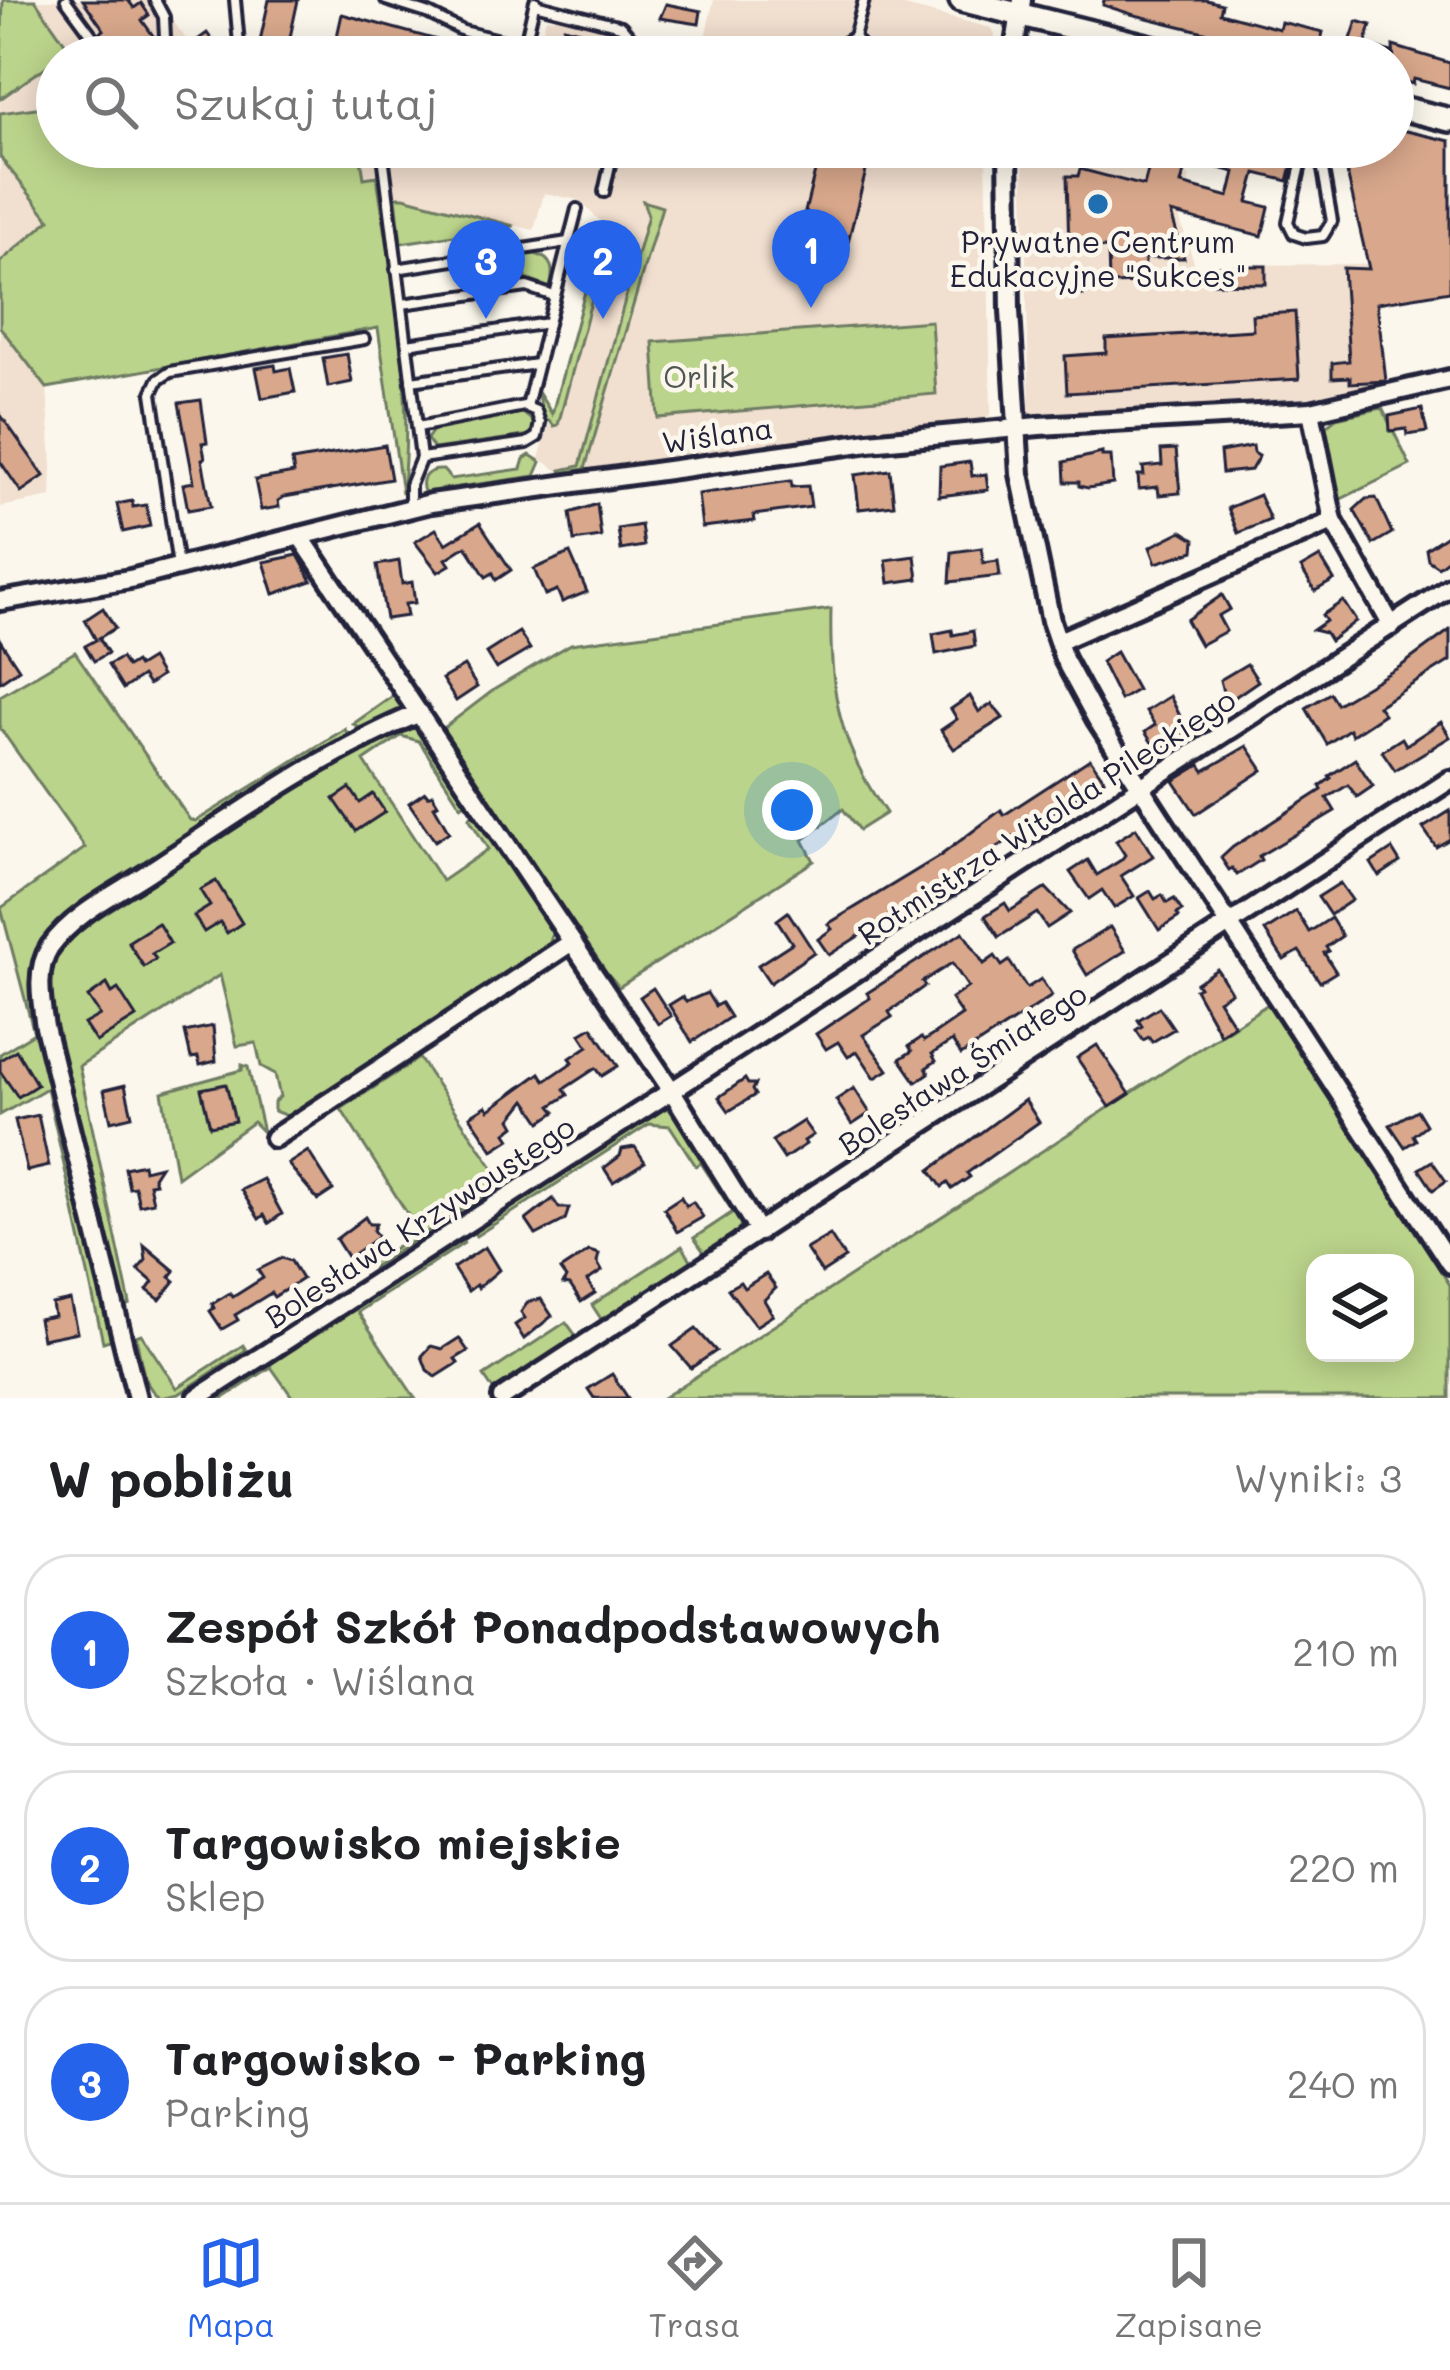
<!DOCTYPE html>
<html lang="pl">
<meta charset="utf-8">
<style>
:root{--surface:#fff;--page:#f6f6f6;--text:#202124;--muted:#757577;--line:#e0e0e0;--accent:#2563eb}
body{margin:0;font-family:Mali,sans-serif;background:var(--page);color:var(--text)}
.controls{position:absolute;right:36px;bottom:36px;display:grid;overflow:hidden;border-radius:24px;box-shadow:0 6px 30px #0003}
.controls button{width:108px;height:108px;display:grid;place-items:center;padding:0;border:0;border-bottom:3px solid var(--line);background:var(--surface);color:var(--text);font:60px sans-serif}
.you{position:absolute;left:792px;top:810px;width:42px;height:42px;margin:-30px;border:9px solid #fff;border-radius:50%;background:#1a73e8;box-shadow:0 0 0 18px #1a73e833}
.badge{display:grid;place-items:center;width:78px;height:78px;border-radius:50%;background:var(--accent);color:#fff;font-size:39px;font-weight:700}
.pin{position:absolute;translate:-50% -99px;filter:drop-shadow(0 3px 6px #0008)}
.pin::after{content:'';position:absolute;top:63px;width:42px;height:36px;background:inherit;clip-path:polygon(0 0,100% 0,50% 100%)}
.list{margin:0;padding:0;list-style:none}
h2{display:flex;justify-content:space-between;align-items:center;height:156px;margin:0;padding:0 48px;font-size:51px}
h2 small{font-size:39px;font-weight:400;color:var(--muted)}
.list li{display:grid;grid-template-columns:78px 1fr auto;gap:36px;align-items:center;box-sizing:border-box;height:192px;margin:0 24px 24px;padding:0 24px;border:3px solid var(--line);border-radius:48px}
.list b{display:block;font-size:45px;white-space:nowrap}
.list p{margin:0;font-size:39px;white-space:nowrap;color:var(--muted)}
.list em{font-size:39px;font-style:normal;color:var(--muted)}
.icon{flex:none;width:66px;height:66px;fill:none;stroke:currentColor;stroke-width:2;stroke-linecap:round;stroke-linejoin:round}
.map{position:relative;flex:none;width:1450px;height:1398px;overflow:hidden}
.search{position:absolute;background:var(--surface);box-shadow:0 6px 30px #0003;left:36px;right:36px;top:36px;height:132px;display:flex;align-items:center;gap:30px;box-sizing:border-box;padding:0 42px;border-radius:66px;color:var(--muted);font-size:45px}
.sheet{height:804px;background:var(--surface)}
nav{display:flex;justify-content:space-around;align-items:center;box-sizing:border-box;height:168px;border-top:3px solid var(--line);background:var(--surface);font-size:33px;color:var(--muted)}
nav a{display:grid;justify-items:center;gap:6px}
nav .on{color:var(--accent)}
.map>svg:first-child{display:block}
.built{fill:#f1dfcf}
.green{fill:#bbd48b;stroke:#6e7b63;stroke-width:3;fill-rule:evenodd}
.building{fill:#d9a88c;stroke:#22223b;stroke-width:3;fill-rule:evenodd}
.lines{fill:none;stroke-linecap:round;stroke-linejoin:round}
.service-casing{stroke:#22223b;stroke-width:16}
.minor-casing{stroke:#22223b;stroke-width:26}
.tertiary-casing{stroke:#22223b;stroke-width:30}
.service{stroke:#fbf7ec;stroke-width:8}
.minor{stroke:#fbf7ec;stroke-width:16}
.tertiary{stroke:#fbf7ec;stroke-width:21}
.poi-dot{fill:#1f6fb2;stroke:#fbf7ec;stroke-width:4.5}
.labels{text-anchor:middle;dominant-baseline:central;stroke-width:9;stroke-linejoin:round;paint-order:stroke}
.poi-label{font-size:30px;fill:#22223b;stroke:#fbf7ec}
.park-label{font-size:30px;fill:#505753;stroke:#fbf7ec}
.street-label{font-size:30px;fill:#22223b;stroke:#fbf7ec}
</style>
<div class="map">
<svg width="1450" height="1398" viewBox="0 0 1450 1398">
<rect width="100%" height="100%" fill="#fbf7ec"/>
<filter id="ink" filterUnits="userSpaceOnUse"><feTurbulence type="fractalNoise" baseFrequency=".00833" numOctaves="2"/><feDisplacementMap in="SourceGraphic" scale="24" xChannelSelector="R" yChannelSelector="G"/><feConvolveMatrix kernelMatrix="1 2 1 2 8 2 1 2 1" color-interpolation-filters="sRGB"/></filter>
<g filter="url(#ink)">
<g class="built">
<polygon points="0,0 158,0 199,57 57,57 57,105 0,113"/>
<polygon points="714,0 881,0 991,28 995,34 992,57 700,57"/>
<polygon points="559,2 630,22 636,31 641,57 536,57 546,18 555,19"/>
<polygon points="359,147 986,147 991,414 984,419 872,430 562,473 539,458 550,422 544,421 538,392 552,414 603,224 579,200 544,193 534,230 397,197 401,243 387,247 377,177 364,178"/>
<polygon points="1023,147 1081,147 1190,176 1180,220 1195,265 1372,264 1386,383 1295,400 1030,416"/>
<polygon points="0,157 50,220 0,262"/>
<polygon points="0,327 47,388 52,467 51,497 0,507"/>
</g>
<g class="green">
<polygon points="3,0 35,0 70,50 0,99"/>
<path d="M57,105V147H359L364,178L377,176C392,280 415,391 402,493L378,328L47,388L0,327V262L50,220L0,157V113Z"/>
<polygon points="396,197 404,197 514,226 401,243"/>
<polygon points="643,201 662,207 585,469 562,473 561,470 580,466 648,215"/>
<polygon points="598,243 606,246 558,425 554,426 550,421 544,421 538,392 552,414"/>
<path d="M535,254C554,259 554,271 550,288L526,279L524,256Z"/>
<polygon points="931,321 936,394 658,418 653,342"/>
<polygon points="1382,408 1410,465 1339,500 1326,426 1336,418"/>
<polygon points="523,413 534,422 531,435 434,449 427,439 436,426"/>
<path d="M530,455L541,462L535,476L424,492C419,477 428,469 443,470L451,479L521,469L524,459Z"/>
<path d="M831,609C829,690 839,746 886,813L859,830L843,809L803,840L814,861L619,987L591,954L441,730L495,689L571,644Z"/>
<polygon points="75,652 190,820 196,821 345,729 348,735 137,874 38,961 76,1176 113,1339 103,1342 47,1088 0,1115 0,1054 34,1033 1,908 85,848 0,728 0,696"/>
<polygon points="397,693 405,704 400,715 366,730 353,724"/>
<polygon points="405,725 419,728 468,801 461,806 419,741 401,736 364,761 442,881 488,849 469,818 475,813 552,931 550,945 537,954 539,957 290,1117 274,1111 274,1102 280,1097 275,1074 261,1066 256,1043 237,1046 220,975 79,1066 130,1304 120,1308 44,986 52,955 81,923 352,748"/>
<path d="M1268,1004L1450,1285V1398H663ZM1405,1263V1353H1315V1263Z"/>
<polygon points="419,1058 503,1182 373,1267 371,1263 419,1232 341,1109"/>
<polygon points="242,1065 248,1067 263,1132 253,1122 177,1177 162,1092 242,1070"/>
<path d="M665,1108L676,1113L743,1218C740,1237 722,1245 706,1255L694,1238L733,1212L701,1163L696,1166L670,1126L649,1124L476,1236L472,1229Z"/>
<polygon points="460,1237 464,1243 358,1312 415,1398 293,1398 271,1367 224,1398 213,1398"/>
<polygon points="682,1246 693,1263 603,1322 592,1305"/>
<polygon points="566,1322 577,1337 494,1391 484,1376"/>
<path d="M141,1334L177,1388L243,1345L246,1350L179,1394L161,1398C141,1387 141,1357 136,1336Z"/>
</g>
<g class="building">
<polygon points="83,0 128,0 134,8 141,3 149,15 142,20 154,37 138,57 123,57 100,33 104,30"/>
<polygon points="269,0 298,0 286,56 258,50"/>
<polygon points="1104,0 1206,0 1222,4 1220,13 1279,29 1281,22 1323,32 1317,57 1306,57 1131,14 1103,5"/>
<polygon points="666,4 701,11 699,24 660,18"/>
<polygon points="342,14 452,44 449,57 400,57 336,41"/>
<polygon points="1357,21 1371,25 1365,46 1392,52 1391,57 1345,57"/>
<polygon points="564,27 604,37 599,57 557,57"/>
<polygon points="207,33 224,57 174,57"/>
<polygon points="1393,46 1450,63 1450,88 1414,79 1413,84 1395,79"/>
<polygon points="1393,128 1450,141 1450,291 1377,303 1386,381 1350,383 1350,377 1332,378 1332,363 1349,361 1343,268 1369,269 1341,147 1393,147"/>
<polygon points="821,147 872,147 848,242 807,232 811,214 805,212"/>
<path d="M1154,147H1266L1295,154L1288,181L1256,173L1248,202L1269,207L1262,236L1171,213L1184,258H1145L1144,283L1109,284L1108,248L1069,249L1067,176H1078L1080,169L1144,186ZM1187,160L1235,172L1229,197L1181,184Z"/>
<polygon points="1212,266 1266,266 1266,284 1212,283"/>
<polygon points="1061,278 1082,278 1083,295 1061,295"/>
<polygon points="1295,312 1299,379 1067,393 1065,356 1106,353 1106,339 1253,330 1252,315"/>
<polygon points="347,354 352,382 328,387 323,358"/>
<polygon points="275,365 276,371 290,368 295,392 262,398 256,368"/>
<polygon points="201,400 207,442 202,443 205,458 202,459 211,506 188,510 183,484 194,482 179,403"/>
<polygon points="1422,409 1427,432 1407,435 1406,429 1390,431 1389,416"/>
<polygon points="0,414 44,476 21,492 0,461"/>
<polygon points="385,445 391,479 284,497 278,501 279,507 261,510 255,480 294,473 292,461"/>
<polygon points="1253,446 1254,453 1259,456 1251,470 1222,473 1220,452"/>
<polygon points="1176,449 1180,493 1159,495 1158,487 1139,489 1138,475 1144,475 1143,467 1162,465 1161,450"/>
<polygon points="1102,453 1102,456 1111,456 1113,484 1088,488 1079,486 1079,482 1065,482 1064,462"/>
<polygon points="970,462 972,476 986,474 988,490 939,496 940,466"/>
<polygon points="890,470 894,505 859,509 855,475"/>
<polygon points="791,481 792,487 808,486 811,507 754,515 755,521 702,527 698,494"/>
<polygon points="1259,495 1270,520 1238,533 1228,508"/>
<polygon points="1376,498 1392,533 1373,544 1354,510 1366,499"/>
<polygon points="132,501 133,507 146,505 150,526 123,532 117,504"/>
<polygon points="597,504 601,537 574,541 570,513"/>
<polygon points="480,523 511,570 496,580 493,573 486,577 466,546 446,559 450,565 438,572 415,542 436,529 446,544"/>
<polygon points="641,525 644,546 621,550 618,529"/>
<polygon points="1182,531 1195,539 1194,551 1156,563 1150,547"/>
<polygon points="1450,533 1450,558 1438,567 1428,560 1426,549"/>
<polygon points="982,548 983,563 998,561 1000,576 950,582 952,552"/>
<polygon points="570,553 587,592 562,602 557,590 545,595 534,569"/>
<polygon points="298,555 312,581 274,594 264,562"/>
<polygon points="915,556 918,579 889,583 886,560"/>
<polygon points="1320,557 1334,580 1315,591 1301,568"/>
<polygon points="399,561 402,584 412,582 415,603 405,604 407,616 386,619 377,565"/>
<polygon points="1222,595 1230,609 1218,616 1226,631 1200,645 1186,620"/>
<polygon points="1343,601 1356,621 1330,641 1325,633 1313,630 1326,621 1322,615"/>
<polygon points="103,608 115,628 99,638 108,653 94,661 85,646 96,640 85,620"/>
<polygon points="952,630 953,635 973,631 975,646 936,654 933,634"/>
<polygon points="1450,630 1450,661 1378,706 1384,714 1352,735 1349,729 1327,744 1306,708 1330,693 1337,704 1401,666"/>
<polygon points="519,632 530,649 496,669 486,653"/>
<polygon points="0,640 19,669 0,682"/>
<polygon points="1116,652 1137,690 1120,700 1101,662"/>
<polygon points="121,658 127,667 135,662 138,667 151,659 161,676 148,685 142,676 123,689 108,665"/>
<polygon points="1247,664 1258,681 1232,699 1223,692 1220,680"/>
<polygon points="464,666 477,687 456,701 442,679"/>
<polygon points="970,696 979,712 992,704 1003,718 954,749 941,730 957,719 951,709"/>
<polygon points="1170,696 1188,732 1158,752 1145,732 1155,725 1146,711"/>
<polygon points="1441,722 1450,737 1395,770 1382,751 1402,738 1406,745"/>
<polygon points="1247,746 1263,770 1196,814 1174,781 1200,765 1204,771"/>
<polygon points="1090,759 1104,779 829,955 818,939 832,929 828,924 940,856 1001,810 1004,815"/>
<polygon points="1355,759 1373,786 1357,797 1348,785 1327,798 1335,811 1259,856 1261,860 1237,875 1232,868 1229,870 1221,858 1233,847 1322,790 1320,786 1331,778 1329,776"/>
<polygon points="350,788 360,803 373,794 385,812 356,831 334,799"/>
<polygon points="425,792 428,796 432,794 438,804 434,806 449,832 435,841 409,803"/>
<polygon points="1450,811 1450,839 1436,847 1423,828"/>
<polygon points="1136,828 1153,856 1121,876 1134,896 1114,908 1102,890 1089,899 1070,872 1088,860 1097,875 1121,860 1125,855 1116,841"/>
<polygon points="1392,849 1400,862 1379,876 1371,863"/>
<polygon points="216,881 242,923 227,933 220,922 204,932 194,916 210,906 200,890"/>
<polygon points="1340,883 1352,900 1330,915 1318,897"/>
<polygon points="1046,888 1070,913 1047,928 1037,913 999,937 985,916 1005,903 1010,911"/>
<polygon points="1150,891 1155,899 1162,895 1167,903 1174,899 1182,911 1177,914 1179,917 1159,930 1139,898"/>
<polygon points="1296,911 1309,932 1331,918 1342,936 1326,947 1329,951 1324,953 1336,972 1320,982 1299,951 1284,960 1265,931"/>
<polygon points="788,912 814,952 770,983 758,965 792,943 777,920"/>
<polygon points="158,923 170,943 152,954 156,959 144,967 128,942"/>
<polygon points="1110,927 1125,951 1087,975 1072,950"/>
<polygon points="963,932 984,964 995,956 1002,966 1009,961 1027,988 1041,979 1052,996 961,1055 952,1041 932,1054 936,1061 926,1068 929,1073 916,1082 900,1059 912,1051 909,1046 921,1038 924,1041 962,1015 951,999 968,987 952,963 922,982 925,986 889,1012 892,1017 863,1035 888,1070 875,1078 857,1051 848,1057 838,1042 826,1049 816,1034 870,998 867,993"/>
<polygon points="1217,969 1231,992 1218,1000 1234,1025 1220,1034 1195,989 1199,987 1196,983"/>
<polygon points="107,984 112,993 118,989 136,1017 96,1042 84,1024 100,1015 88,997"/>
<polygon points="653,988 671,1016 658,1024 640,997"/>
<polygon points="707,993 715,1006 721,1003 730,1017 692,1042 669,1005 682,997 686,1002"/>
<polygon points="1159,1007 1174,1029 1152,1042 1149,1037 1143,1040 1136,1030 1142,1026 1138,1020"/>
<polygon points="213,1026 216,1061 200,1065 198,1057 191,1058 185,1032"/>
<polygon points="592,1027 618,1066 602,1076 596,1068 564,1089 568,1095 551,1106 556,1112 541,1122 526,1100 511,1119 515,1126 506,1133 510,1139 493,1150 470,1116 486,1106 489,1110 540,1073 545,1081 573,1062 570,1058 588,1046 580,1034"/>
<polygon points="1097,1045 1130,1094 1110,1107 1077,1058"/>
<polygon points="16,1050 37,1085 18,1097 0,1071 0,1060"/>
<polygon points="745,1079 748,1084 755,1084 752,1090 755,1095 729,1111 719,1097"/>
<polygon points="226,1084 235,1121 210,1126 201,1089"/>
<polygon points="125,1085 132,1116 111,1121 104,1090"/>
<polygon points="854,1088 870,1113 852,1125 836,1100"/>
<polygon points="1025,1100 1039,1122 967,1173 970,1177 952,1189 948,1183 942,1187 930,1170"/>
<polygon points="1417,1110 1426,1125 1413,1135 1416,1140 1405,1147 1390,1125"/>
<polygon points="38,1115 49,1166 27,1171 15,1120"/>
<polygon points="803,1121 813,1135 804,1141 806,1144 784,1159 772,1141"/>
<polygon points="635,1147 645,1162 613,1182 604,1168 620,1156 622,1149"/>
<polygon points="308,1151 333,1190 318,1200 288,1164"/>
<polygon points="1432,1161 1446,1181 1433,1190 1419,1169"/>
<polygon points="143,1164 144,1170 160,1166 153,1177 155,1183 149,1184 153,1202 139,1205 135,1187 129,1188 125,1168"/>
<polygon points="263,1179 282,1214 269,1223 264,1215 259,1219 241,1190"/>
<polygon points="681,1197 686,1206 693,1202 703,1217 677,1232 664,1208"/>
<polygon points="553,1199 559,1208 569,1208 565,1220 536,1235 526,1220"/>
<polygon points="365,1217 369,1224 376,1224 373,1230 378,1237 348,1258 336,1239"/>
<polygon points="830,1235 845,1258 822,1273 806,1249"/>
<polygon points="144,1245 175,1271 170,1277 175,1281 160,1300 147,1290 153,1282 138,1269 146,1260"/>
<polygon points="485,1247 499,1270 478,1288 476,1285 468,1291 453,1268"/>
<polygon points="589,1251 599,1254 597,1262 602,1271 587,1281 595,1293 581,1302 570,1285 563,1284 566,1278 560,1270"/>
<polygon points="282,1258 291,1261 302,1279 274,1297 271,1293 235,1315 238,1320 222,1329 210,1311 214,1308 212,1304 230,1293 233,1297 263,1278 258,1270"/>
<polygon points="766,1274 776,1288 764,1300 773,1315 756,1326 728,1289 740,1282 744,1288"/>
<polygon points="541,1299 552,1316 524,1339 515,1325 525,1318 521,1312 528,1302"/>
<polygon points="70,1300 77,1332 42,1339 38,1319 54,1316 52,1304"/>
<polygon points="696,1329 716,1351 691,1368 672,1346"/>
<polygon points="459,1338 468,1351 455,1359 458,1363 436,1377 427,1370 422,1356 431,1346 442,1349"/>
<polygon points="612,1374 628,1398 594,1398 588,1389"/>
</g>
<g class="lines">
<defs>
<g id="service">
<polyline points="66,0 108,57"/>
<polyline points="235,0 239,44 252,57"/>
<polyline points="386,0 427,13 463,31 524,46"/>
<polyline points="535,4 621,26 632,39 634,57"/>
<polyline points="854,37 864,0"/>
<polyline points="146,57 165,38 164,17 155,0"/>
<polyline points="517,57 527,35 535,1"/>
<polyline points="763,57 792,48 830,57"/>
<polyline points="839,57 842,44 854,37 863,49 863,57"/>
<polyline points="382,147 421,458 410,485 410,506"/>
<polyline points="1305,147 1288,222 1294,234 1306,238 1323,236 1332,221 1319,147"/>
<polyline points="604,192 614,147"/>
<polyline points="396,269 568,242"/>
<polyline points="402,304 527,287 554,296"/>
<polyline points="407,344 548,323"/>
<polyline points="411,381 537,364"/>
<polyline points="527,406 577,209"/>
<polyline points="418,427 524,406 536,411 540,423 537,437 527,443 421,458"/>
<polyline points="178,566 152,393 158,380 170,372 364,339"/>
</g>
<g id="minor">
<polyline points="1013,57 1022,0"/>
<polyline points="1008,147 1010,311 1020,474 1051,621 1064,659 1097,720 1450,1264"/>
<polyline points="1311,411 1333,521 1392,626"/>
<polyline points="300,536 672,1091 759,1232"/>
<polyline points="0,601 130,579 431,503 869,442 1039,426 1311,411 1450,379"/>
<polyline points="1059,641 1333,521"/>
<polyline points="274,1138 572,942"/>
<path d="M137,1398L45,1027C41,1001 35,970 50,947C74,913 118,893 152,870C239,813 324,752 420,713"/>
<polyline points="197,1398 1450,587"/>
<polyline points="502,1398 1450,780"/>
</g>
<g id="tertiary">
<polyline points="961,0 1191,57"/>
<polyline points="1393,106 1450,120"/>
</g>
</defs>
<use href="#service" class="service-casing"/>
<use href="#minor" class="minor-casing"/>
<use href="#tertiary" class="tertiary-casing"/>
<use href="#service" class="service"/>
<use href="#minor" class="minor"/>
<use href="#tertiary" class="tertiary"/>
</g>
</g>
<circle class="poi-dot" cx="1098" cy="204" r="12"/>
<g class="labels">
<g class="poi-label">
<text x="1098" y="241">Prywatne Centrum<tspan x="1098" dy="34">Edukacyjne "Sukces"</tspan></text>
</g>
<g class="park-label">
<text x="699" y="376">Orlik</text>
</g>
<g class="street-label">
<text transform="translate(717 434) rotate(-8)">Wiślana</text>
<text transform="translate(1046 816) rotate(-33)">Rotmistrza Witolda Pileckiego</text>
<text transform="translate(962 1068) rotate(-33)">Bolesława Śmiałego</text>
<text transform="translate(419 1221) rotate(-33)">Bolesława Krzywoustego</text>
</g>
</g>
</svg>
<div class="controls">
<button><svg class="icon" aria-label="layers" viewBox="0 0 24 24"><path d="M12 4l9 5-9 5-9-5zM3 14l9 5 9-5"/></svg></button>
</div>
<div class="you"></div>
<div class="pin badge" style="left:811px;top:308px">1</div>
<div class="pin badge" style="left:603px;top:319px">2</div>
<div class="pin badge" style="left:486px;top:319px">3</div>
<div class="search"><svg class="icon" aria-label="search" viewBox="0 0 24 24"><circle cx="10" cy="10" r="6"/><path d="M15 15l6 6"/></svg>Szukaj tutaj</div>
</div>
<section class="sheet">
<h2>W pobliżu<small>Wyniki: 3</small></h2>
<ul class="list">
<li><span class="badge">1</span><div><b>Zespół Szkół Ponadpodstawowych</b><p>Szkoła · Wiślana</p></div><em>210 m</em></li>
<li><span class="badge">2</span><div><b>Targowisko miejskie</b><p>Sklep</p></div><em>220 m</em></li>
<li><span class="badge">3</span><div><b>Targowisko - Parking</b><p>Parking</p></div><em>240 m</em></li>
</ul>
</section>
<nav>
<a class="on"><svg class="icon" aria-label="map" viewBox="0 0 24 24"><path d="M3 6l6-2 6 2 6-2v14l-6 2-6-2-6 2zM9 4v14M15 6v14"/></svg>Mapa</a>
<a><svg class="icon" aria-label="directions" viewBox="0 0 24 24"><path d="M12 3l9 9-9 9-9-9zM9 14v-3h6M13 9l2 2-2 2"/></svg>Trasa</a>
<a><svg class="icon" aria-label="saved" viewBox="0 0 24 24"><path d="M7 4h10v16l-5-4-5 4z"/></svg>Zapisane</a>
</nav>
